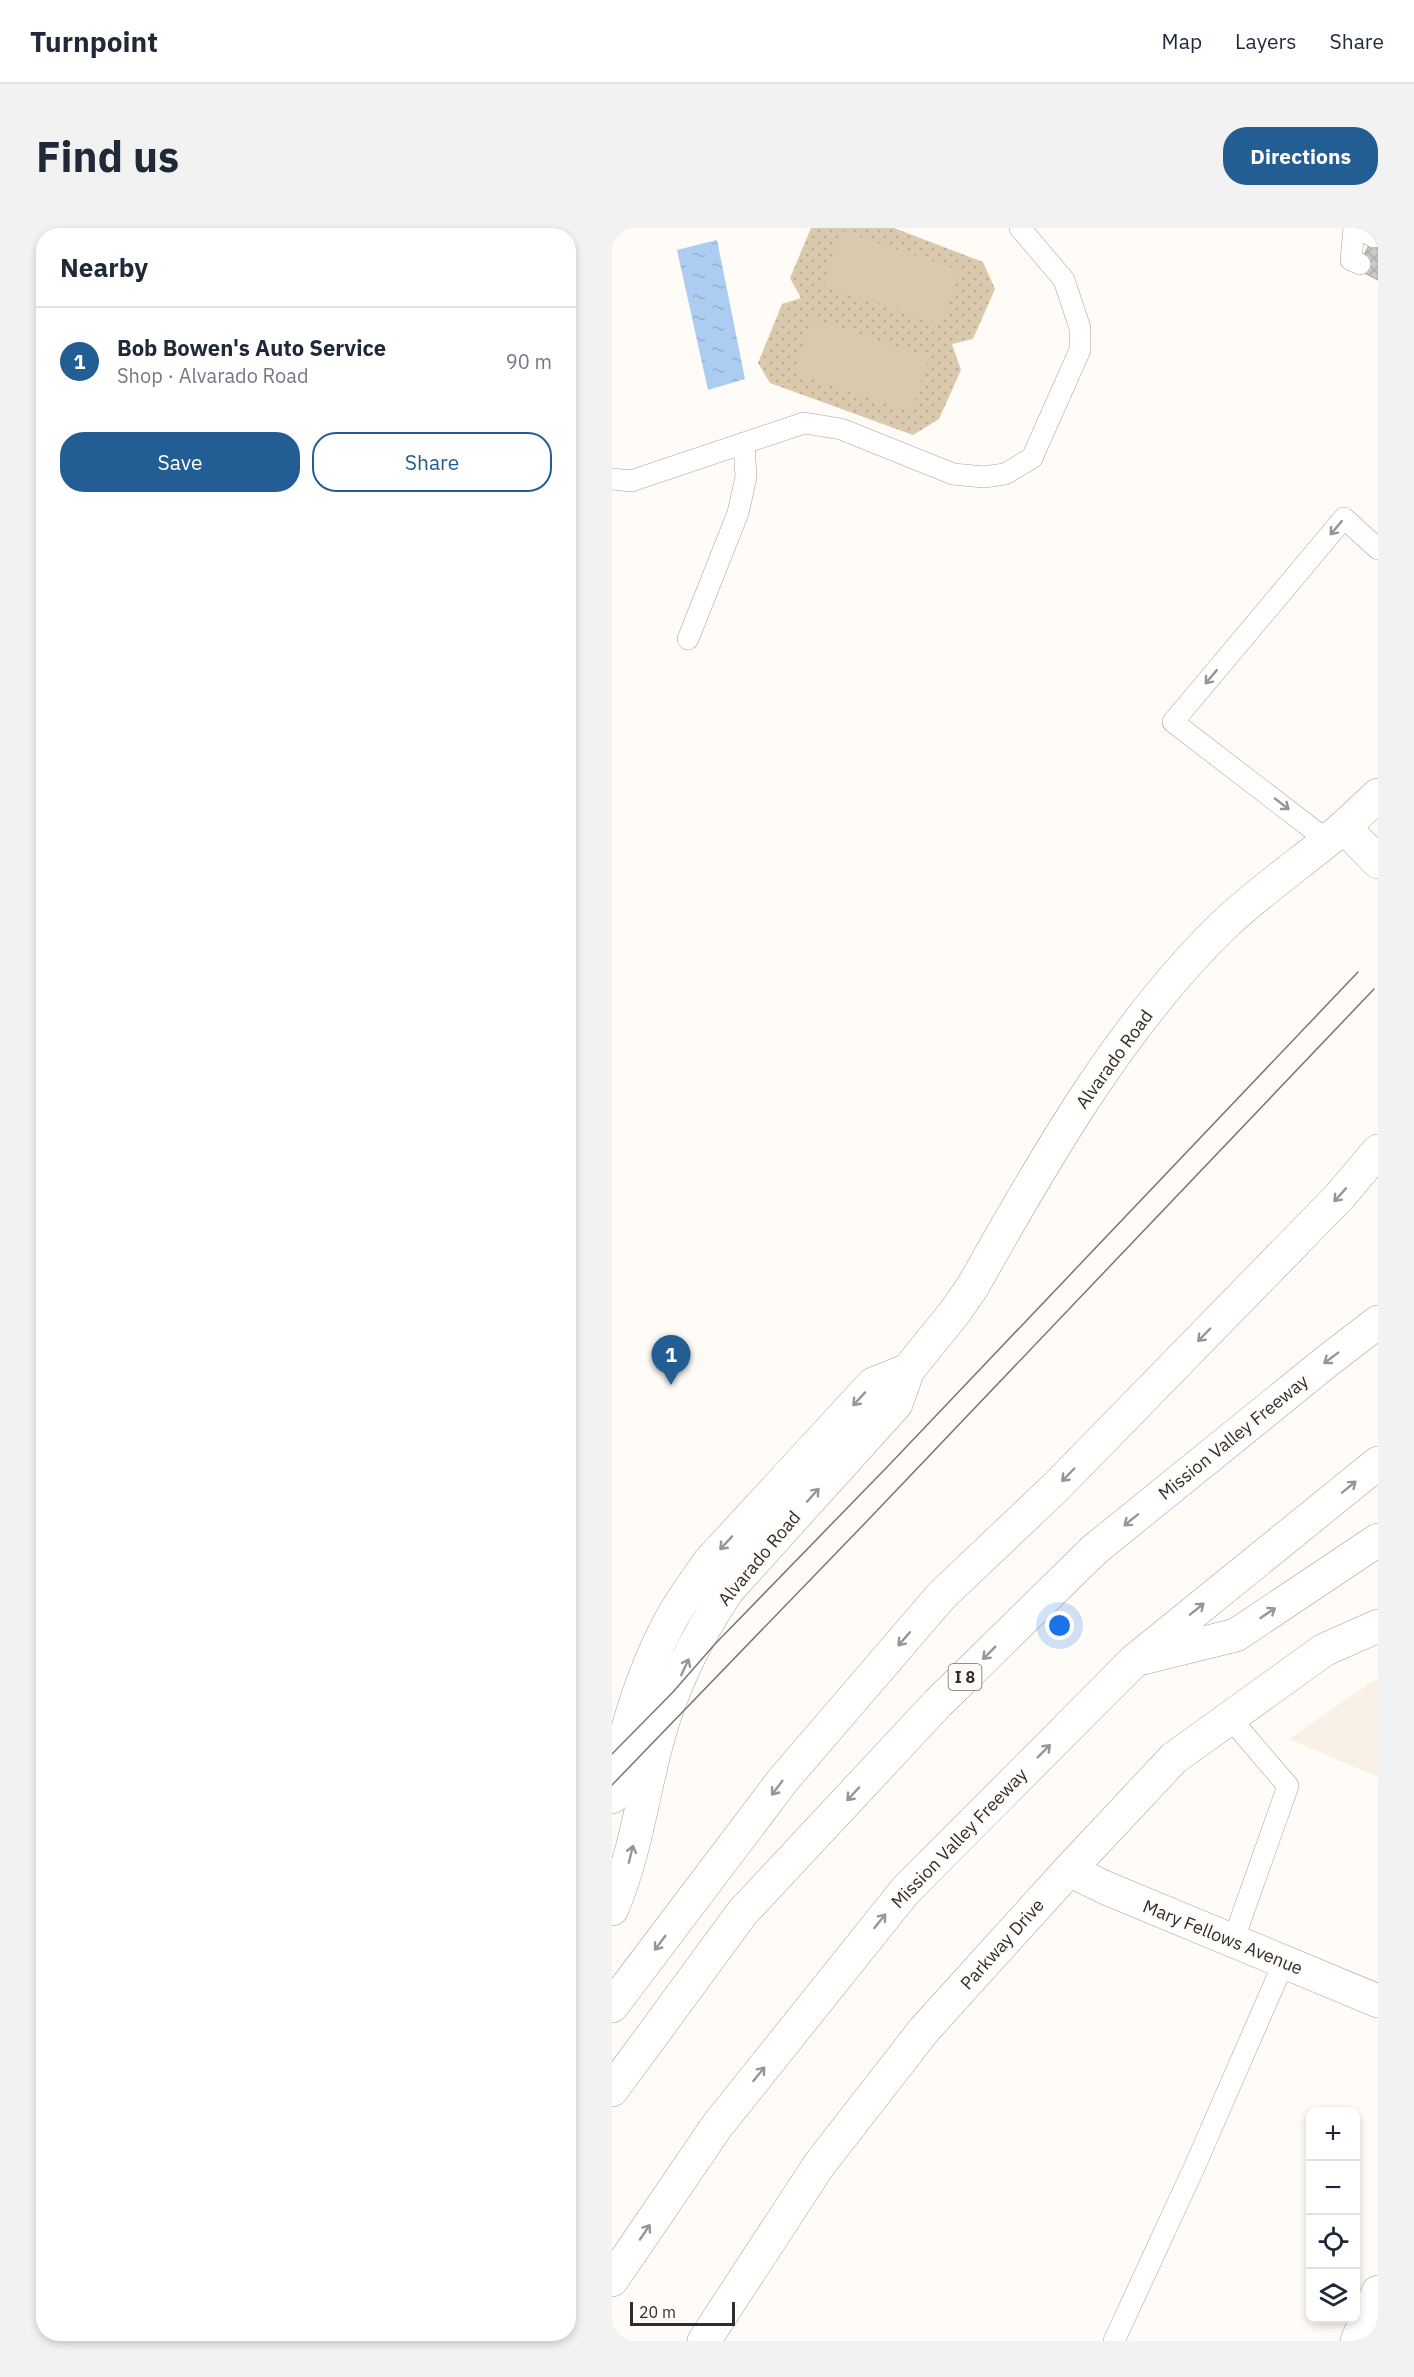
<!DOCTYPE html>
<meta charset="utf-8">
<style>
:root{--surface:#fff;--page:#f2f2f3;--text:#1f2937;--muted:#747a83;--line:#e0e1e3;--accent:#225d94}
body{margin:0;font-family:"IBM Plex Sans",sans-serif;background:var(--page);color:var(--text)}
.controls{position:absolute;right:18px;bottom:18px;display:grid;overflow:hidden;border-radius:12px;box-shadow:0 3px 9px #0003}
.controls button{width:54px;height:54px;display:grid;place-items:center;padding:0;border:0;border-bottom:2px solid var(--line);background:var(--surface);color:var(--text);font:30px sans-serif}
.scale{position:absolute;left:18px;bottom:15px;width:105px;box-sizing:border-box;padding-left:6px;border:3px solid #2f2e2c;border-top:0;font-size:16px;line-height:21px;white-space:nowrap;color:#2f2e2c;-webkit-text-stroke:4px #fffbf6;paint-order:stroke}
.you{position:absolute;left:448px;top:1398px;width:21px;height:21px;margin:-15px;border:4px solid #fff;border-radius:50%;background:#1a73e8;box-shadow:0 0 0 9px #1a73e833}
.badge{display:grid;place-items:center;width:39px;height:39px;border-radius:50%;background:var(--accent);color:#fff;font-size:20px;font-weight:700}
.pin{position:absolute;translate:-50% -50px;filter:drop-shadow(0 2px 3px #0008)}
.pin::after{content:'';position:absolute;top:32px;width:21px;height:18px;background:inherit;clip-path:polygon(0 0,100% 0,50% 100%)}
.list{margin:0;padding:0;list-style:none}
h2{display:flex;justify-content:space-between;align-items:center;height:78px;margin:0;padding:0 24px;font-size:26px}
h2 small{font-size:20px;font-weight:400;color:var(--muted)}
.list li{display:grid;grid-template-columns:39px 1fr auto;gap:18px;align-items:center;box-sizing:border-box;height:108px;padding:0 24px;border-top:2px solid var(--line)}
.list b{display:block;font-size:22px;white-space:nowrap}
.list p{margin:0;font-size:20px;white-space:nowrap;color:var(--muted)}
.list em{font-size:20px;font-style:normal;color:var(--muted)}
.actions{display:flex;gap:12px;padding:18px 24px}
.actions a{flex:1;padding:14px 0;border:2px solid var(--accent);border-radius:24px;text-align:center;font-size:21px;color:var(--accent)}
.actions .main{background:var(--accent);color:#fff}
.icon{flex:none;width:33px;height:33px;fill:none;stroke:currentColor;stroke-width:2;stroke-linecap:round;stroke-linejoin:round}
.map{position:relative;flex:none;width:766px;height:2113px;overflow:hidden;border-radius:24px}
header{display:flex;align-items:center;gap:36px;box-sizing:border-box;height:84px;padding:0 30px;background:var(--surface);border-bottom:2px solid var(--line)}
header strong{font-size:28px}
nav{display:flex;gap:33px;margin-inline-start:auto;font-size:21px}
.intro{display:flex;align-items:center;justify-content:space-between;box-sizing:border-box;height:144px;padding:0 36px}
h1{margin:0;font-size:42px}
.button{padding:15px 27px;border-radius:24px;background:var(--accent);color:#fff;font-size:21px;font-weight:700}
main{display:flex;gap:36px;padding:0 36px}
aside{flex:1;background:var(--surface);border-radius:24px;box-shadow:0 3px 9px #0003}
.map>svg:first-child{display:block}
.built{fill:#f9f1e5}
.grass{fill:url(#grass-dots)}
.pitch{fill:#dbc9ae}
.water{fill:url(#water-ripples)}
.building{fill:url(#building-cross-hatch);stroke:#b5b2ad;stroke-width:1.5}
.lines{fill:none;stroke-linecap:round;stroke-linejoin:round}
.service-casing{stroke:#a6a39e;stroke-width:22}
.minor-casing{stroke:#a6a39e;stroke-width:34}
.tertiary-casing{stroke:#a6a39e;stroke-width:34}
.secondary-casing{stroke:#a6a39e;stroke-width:34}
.motorway-casing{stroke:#a6a39e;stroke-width:34}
.service{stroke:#fff;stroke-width:21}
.minor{stroke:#fff;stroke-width:33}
.tertiary{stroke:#fff;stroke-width:33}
.secondary{stroke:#fff;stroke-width:33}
.motorway{stroke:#fff;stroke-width:33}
.tram{stroke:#797774;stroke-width:1.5}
.oneway{stroke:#979696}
.labels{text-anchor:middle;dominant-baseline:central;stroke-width:4.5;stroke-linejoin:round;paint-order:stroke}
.shield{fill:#fffbf6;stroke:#6d6c69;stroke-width:1.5}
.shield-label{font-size:16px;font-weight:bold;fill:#2f2e2c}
.street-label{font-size:18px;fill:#2f2e2c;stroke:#fffbf6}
</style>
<header>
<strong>Turnpoint</strong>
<nav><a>Map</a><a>Layers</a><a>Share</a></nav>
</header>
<div class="intro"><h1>Find us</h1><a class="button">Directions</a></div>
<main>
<aside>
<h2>Nearby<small></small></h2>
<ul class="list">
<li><span class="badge">1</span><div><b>Bob Bowen's Auto Service</b><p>Shop · Alvarado Road</p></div><em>90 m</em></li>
</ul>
<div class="actions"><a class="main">Save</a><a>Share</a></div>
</aside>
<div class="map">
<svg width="766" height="2113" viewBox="0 0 766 2113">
<defs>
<pattern id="grass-dots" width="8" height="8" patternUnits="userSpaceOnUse" patternTransform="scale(1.5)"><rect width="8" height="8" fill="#dbc9ae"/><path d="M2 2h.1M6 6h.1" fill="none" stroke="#bcad96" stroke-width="1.8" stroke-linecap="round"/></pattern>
<pattern id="water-ripples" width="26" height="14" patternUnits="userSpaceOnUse" patternTransform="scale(1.5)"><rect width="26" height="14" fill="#accdf1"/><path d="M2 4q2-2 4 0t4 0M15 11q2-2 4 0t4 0" fill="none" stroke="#94b0cf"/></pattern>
<pattern id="building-cross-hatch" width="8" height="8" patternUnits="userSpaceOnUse" patternTransform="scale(1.5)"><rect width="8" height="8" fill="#ccc9c4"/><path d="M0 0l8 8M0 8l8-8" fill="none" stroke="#b0ada9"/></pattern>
</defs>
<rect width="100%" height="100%" fill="#fffbf6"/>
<polygon class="built" points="766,1450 766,1549 677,1511 759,1454"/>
<polygon class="grass" points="199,0 282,0 371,34 383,61 361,111 340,116 349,142 327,191 301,207 158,155 146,135 170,76 189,70 178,50"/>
<g class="pitch">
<polygon points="230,3 347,42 329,96 212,57"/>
<polygon points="200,91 317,130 299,183 182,145"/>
</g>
<polygon class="water" points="105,12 133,151 96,162 65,22"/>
<polygon class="building" points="766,0 766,52 745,41"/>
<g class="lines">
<defs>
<g id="service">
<polyline points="742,0 739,32 748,36"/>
<polyline points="745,0 762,9"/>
<polyline points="0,251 19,253 192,195 229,201 341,246 372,249 393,246 420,230 468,122 468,100 452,52 408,0"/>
<polyline points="76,411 126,285 134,249 132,215"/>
<polyline points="716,613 561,494 732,290 766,321"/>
<polyline points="618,1490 676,1558 621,1713"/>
<polyline points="502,2113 582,1940 672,1734"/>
</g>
<g id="minor">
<polyline points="457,1642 494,1660 766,1773"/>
<polyline points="745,2113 766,2064"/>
</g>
<g id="tertiary">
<path d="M0,1569C11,1510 29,1448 57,1395C68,1374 83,1354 97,1334L261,1156L296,1142"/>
<path d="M0,1681C23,1627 30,1570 45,1514C59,1460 85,1408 116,1362L284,1176L296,1142L343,1084L361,1058C431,933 511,793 615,694C652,660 694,631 732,599"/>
<polyline points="92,2113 207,1937 312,1802 457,1642 562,1530 712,1422 766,1398"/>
</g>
<polyline id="secondary" points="732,599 766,567"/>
<g id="motorway">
<polyline points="732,599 766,634"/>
<polyline points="531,1430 624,1407 766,1312"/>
<polyline points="0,1778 171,1552 330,1367 445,1258 728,968 766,923"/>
<polyline points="0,1862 130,1685 326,1475 482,1322 714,1134 766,1094"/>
<polyline points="0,2052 105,1898 293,1663 523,1432 766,1235"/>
</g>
</defs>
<use href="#service" class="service-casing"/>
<use href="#minor" class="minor-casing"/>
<use href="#tertiary" class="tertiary-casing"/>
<use href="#secondary" class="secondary-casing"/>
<use href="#motorway" class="motorway-casing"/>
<use href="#service" class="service"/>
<use href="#minor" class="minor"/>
<use href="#tertiary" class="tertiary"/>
<use href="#secondary" class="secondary"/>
<use href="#motorway" class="motorway"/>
<g class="tram">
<polyline points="0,1526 61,1464 103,1416 278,1236 746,744"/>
<polyline points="0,1557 257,1291 762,761"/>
</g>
</g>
<defs><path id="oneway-shaft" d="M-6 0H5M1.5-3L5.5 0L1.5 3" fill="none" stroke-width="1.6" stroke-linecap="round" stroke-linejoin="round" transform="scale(1.5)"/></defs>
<g class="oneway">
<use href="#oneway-shaft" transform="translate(724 300) rotate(130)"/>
<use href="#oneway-shaft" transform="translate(599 449) rotate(130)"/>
<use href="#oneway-shaft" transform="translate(670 576) rotate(38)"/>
<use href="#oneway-shaft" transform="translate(728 967) rotate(132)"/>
<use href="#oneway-shaft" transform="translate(592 1107) rotate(134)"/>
<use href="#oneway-shaft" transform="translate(719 1130) rotate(143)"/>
<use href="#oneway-shaft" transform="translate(247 1171) rotate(133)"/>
<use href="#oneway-shaft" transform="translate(456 1247) rotate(134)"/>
<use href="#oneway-shaft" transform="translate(737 1259) rotate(-39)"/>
<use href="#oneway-shaft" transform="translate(201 1267) rotate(-48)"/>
<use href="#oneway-shaft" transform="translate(519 1292) rotate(141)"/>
<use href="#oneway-shaft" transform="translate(114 1315) rotate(133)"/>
<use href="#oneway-shaft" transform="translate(585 1381) rotate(-39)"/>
<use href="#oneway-shaft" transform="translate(656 1385) rotate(-34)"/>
<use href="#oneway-shaft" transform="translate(292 1411) rotate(131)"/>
<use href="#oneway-shaft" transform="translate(377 1425) rotate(135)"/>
<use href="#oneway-shaft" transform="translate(73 1439) rotate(-65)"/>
<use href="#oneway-shaft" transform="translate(432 1523) rotate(-45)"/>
<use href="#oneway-shaft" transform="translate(165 1560) rotate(127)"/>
<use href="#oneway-shaft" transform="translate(241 1566) rotate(133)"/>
<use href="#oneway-shaft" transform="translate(19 1626) rotate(-76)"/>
<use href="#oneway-shaft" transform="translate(268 1693) rotate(-51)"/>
<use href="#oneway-shaft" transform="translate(48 1715) rotate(127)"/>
<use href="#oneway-shaft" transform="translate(147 1846) rotate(-51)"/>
<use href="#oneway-shaft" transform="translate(33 2004) rotate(-56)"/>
</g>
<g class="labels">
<rect class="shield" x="336.5" y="1436" width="33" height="26" rx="4.5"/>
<g class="shield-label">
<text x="353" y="1449">I 8</text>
</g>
<g class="street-label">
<text transform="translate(502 831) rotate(-54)">Alvarado Road</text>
<text transform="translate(621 1209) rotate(-39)">Mission Valley Freeway</text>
<text transform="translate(147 1330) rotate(-50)">Alvarado Road</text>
<text transform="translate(347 1610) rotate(-46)">Mission Valley Freeway</text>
<text transform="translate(611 1709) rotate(22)">Mary Fellows Avenue</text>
<text transform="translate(390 1716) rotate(-48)">Parkway Drive</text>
</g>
</g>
</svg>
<div class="controls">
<button>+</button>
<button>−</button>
<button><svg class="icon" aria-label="locate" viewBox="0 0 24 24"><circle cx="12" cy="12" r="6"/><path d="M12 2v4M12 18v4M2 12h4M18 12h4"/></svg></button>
<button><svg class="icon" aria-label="layers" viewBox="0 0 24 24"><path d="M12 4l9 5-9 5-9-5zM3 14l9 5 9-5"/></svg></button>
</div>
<div class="scale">20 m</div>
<div class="you"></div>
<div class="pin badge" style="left:59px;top:1157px">1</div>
</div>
</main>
